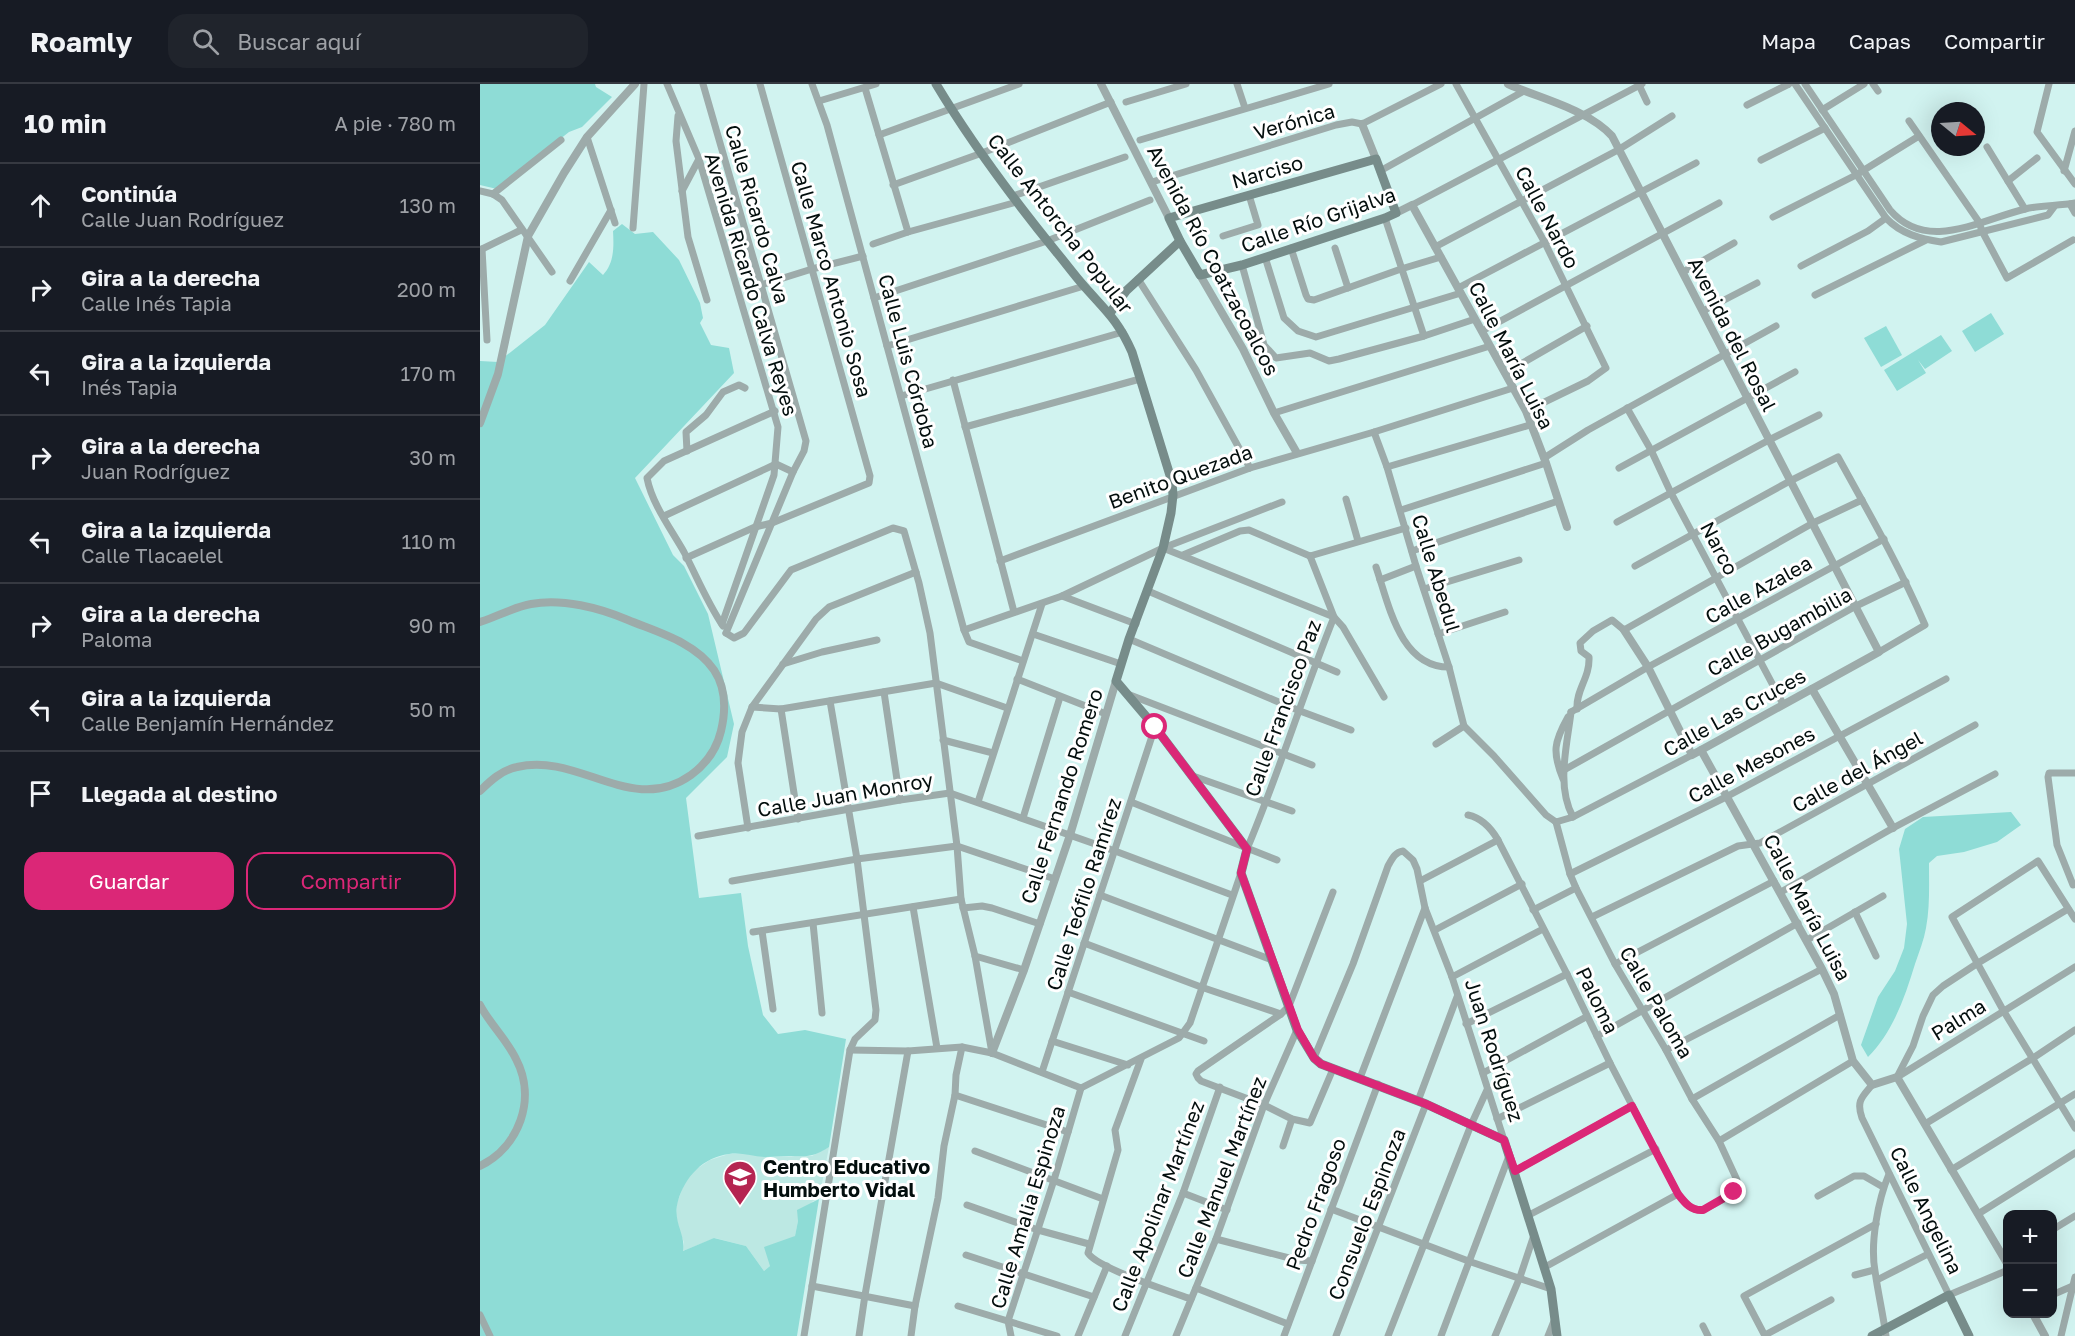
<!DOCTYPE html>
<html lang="es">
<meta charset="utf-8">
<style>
:root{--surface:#171b24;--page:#20242c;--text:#f1f3f6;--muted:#9ea1a6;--line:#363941;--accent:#db2777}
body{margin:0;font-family:"Golos Text",sans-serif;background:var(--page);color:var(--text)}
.controls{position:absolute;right:18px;bottom:18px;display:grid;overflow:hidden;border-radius:12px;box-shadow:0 6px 24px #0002}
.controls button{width:54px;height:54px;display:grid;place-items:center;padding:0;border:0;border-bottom:2px solid var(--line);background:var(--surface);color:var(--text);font:30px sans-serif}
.compass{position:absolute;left:1451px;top:18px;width:54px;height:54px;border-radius:50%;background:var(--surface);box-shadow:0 6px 24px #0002;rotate:108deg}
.stop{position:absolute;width:18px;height:18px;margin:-14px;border:4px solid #db2777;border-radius:50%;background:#fff}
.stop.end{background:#db2777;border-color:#fff;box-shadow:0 2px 6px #0008}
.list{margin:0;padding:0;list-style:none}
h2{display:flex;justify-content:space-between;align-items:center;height:78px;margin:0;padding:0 24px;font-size:26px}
h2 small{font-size:20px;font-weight:400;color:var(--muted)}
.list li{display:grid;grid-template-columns:39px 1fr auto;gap:18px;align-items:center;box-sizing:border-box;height:84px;padding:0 24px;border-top:2px solid var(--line)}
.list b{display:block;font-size:22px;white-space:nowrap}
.list p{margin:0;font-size:20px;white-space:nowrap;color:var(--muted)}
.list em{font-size:20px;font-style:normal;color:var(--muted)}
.actions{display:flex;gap:12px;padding:18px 24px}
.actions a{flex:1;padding:14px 0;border:2px solid var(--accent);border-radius:18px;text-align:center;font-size:21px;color:var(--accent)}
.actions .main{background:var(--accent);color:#fff}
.icon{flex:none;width:33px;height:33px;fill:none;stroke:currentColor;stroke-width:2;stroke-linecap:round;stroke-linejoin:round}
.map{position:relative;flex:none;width:1595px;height:1252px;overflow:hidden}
header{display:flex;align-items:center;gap:36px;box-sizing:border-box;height:84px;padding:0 30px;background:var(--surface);border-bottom:2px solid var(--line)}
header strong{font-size:28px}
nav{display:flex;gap:33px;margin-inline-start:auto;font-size:21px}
.search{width:420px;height:54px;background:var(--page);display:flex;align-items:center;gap:15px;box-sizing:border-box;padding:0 21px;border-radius:18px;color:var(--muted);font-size:22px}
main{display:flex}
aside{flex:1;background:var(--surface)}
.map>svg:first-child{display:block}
.built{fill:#bce8e3}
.green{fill:#8edcd6}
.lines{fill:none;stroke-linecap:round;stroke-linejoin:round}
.minor{stroke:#9dabaa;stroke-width:7}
.tertiary{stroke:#9dabaa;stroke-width:8}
.secondary{stroke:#778c8a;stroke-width:9}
.route{stroke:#db2777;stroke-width:8}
.labels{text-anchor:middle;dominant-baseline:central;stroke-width:6;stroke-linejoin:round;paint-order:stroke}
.street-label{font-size:20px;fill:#030e0d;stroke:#fff}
.poi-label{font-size:20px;font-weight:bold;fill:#030e0d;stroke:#fff;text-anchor:start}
</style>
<header>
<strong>Roamly</strong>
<div class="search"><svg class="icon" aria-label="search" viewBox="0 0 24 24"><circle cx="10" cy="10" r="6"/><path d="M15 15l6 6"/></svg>Buscar aquí</div>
<nav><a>Mapa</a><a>Capas</a><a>Compartir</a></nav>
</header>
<main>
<aside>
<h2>10 min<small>A pie · 780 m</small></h2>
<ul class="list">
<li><svg class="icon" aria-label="ahead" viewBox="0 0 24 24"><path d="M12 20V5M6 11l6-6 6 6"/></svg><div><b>Continúa</b><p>Calle Juan Rodríguez</p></div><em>130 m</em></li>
<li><svg class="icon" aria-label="right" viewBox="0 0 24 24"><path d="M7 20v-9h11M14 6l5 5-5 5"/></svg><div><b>Gira a la derecha</b><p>Calle Inés Tapia</p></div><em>200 m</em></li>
<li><svg class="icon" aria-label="left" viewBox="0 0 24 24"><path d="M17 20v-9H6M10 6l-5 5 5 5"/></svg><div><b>Gira a la izquierda</b><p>Inés Tapia</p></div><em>170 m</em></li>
<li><svg class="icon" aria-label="right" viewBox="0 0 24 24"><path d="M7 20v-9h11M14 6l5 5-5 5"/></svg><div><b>Gira a la derecha</b><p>Juan Rodríguez</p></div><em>30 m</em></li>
<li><svg class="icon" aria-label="left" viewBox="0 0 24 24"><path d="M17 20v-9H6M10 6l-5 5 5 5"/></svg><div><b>Gira a la izquierda</b><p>Calle Tlacaelel</p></div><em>110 m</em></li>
<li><svg class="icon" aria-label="right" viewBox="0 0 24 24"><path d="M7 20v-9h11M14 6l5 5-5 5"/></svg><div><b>Gira a la derecha</b><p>Paloma</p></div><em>90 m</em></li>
<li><svg class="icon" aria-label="left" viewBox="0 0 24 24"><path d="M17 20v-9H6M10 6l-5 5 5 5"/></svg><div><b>Gira a la izquierda</b><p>Calle Benjamín Hernández</p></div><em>50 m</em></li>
<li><svg class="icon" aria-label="arrive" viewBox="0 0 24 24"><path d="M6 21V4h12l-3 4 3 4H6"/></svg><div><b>Llegada al destino</b></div></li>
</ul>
<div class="actions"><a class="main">Guardar</a><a>Compartir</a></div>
</aside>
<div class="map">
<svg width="1595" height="1252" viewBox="0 0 1595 1252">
<rect width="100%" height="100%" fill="#d1f3f0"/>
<polygon class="built" points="349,1063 339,1115 333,1117 318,1137 315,1152 290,1182 284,1187 266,1162 235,1154 203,1167 204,1158 200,1149 196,1132 197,1119 204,1100 212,1088 230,1076 249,1070 268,1070 285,1073 332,1072"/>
<g class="green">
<polygon points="0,0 115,0 116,3 132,13 102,43 89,48 17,105 0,101"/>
<path d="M142,140L155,150L173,148L199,176L220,219L223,234L220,239L231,261L249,264L254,289L155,394L193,471L204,482L228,530L254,640L247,673L206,714L219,814L261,809L268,862L283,931L298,950L325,946L366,955L349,1063C344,1066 338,1070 332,1071C326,1073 316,1072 309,1072C301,1072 294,1073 286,1073C274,1073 262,1068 249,1070C223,1073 205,1093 198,1117C192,1138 206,1150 203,1167L234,1154L266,1162L284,1187L290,1182L284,1163L315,1152L318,1137L317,1126L339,1115L317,1252H0V277L18,278L65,241L109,178L123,191C134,179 134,164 133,147Z"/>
<polygon points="1511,229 1524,250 1495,268 1482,247"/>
<polygon points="1406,242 1422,271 1401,283 1384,254"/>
<polygon points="1461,251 1472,267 1445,285 1438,276 1446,289 1417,307 1404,286"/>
<path d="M1531,728L1541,741L1517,758L1484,768L1457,772L1449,779C1449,801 1450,823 1446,844C1444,856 1439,868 1435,880C1425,913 1413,948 1388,973L1381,961L1398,913L1415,887L1424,864L1427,840L1419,765L1425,745L1443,733Z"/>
</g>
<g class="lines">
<g class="minor">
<polyline points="187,0 219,75 298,343 294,391 242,540"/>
<polyline points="223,0 326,357 324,367 313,388 246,549"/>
<polyline points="332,0 347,41 484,546 489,558 543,577"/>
<polyline points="757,0 765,24"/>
<polyline points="976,0 1065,159 1126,284 1108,297 1046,327"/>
<path d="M1315,0L1406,134C1421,150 1441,155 1461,158L1568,131L1574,123"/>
<path d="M1325,0L1410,126C1447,169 1500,136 1545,125C1561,121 1578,122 1595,119"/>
<polyline points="1393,0 1398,7"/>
<polyline points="1569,0 1557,48 1595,100"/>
<polyline points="1159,1 1167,18"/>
<polyline points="385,4 428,148"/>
<polyline points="339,17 396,0"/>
<polyline points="646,18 706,0"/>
<polyline points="1267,21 1309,0"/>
<polyline points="1342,26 1384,0"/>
<polyline points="198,32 196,57 208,153 227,216"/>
<polyline points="1429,37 1499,138 1502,147 1527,194 1593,156"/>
<polyline points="399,51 539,0"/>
<polyline points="107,53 135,139"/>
<polyline points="660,56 849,0"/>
<polyline points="1507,63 1545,125"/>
<polyline points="1281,76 1345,44"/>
<polyline points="900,87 1044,7"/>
<polyline points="1584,87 1595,47"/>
<polyline points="1528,97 1557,74"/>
<polyline points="672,98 856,41 872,38 882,40 961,0"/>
<polyline points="413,101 502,69 631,18"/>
<polyline points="0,107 13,110 22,116 72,188"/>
<polyline points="202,107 219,75"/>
<polyline points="13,110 81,56"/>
<polyline points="533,112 645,73"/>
<polyline points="1590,120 1595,129"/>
<polyline points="932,121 1162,0"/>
<polyline points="1293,133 1376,91 1439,52"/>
<polyline points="905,134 944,252"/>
<polyline points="153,144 164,0"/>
<polyline points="743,152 778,141 769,111"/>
<polyline points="393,160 428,148 537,118"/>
<polyline points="955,163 1138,66 1192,32"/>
<polyline points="811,164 826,211 828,215 834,216 921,185 961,173"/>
<polyline points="855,164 868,204"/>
<polyline points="2,165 7,256"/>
<polyline points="0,166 41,146"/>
<polyline points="785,173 804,234 818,247 836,253 981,209"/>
<polyline points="762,181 784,261 796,274 830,269 849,277 859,275 944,252 995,235"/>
<polyline points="1321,182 1388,147 1406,134"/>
<polyline points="1203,188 1254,159"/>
<polyline points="658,195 716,286 770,384"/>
<polyline points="90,197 131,126"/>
<polyline points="281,201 332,185 383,172"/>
<polyline points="978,204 1216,79"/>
<polyline points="1335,211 1446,156"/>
<polyline points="394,214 567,157 670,116"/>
<polyline points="1223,227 1277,199"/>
<polyline points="1002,247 1239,119"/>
<polyline points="407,262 604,202"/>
<polyline points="1025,289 1107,242"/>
<polyline points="473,296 534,528"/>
<polyline points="421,312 643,248"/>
<polyline points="1147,324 1171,366 1191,409 1303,620"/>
<polyline points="794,329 1010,262"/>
<polyline points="485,343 660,295"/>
<polyline points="894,348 907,383 936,482 969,583 984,642 1014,672 1066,731 1076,738"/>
<polyline points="207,367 206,348 226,331 243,308 259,301 265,304"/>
<polyline points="1064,374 1108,346 1296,242"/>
<polyline points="907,383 1050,341"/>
<polyline points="1139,384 1315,288"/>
<polyline points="866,415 878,457"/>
<polyline points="921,426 1066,379"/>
<polyline points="184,432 296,380 313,388"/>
<polyline points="1137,438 1289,356 1339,331"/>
<polyline points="683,464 854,533 863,543 904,613"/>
<polyline points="932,467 1078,417"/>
<polyline points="703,471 760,447 769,446 830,472"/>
<polyline points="830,472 926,444"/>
<polyline points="206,474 275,443 292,439 389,399 390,392 280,0"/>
<polyline points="520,477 770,384 894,348 1033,304"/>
<path d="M1155,482L1310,397L1358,373C1389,429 1420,483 1445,541L1399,568"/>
<path d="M896,483C909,521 920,583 969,583"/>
<polyline points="900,496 936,482"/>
<polyline points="944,505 1039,476"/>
<polyline points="668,507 857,588"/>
<polyline points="582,512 656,540"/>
<path d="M243,542C227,518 217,493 204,468C191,445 172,420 167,394L184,377L295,327"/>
<polyline points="484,546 582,512 683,464 802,418"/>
<polyline points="246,549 254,554 264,549 311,486 413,444 424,447 439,499 450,549 477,762 481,815 495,872 512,969"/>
<polyline points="553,550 641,580"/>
<polyline points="958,550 1025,528"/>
<polyline points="649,555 820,627 871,646"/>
<polyline points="303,580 342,568 397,556"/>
<polyline points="537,595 626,630"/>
<polyline points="404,608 420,716"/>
<polyline points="650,611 832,681"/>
<polyline points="272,623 301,625 456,599 527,624"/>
<polyline points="301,625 318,735"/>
<path d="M1097,625C1096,605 1110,594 1109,573L1101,567L1100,559L1113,547L1132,536L1144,546L1333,439L1382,416"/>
<polyline points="1091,628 1168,583 1404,455"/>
<path d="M1091,628C1087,662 1076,702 1093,733"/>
<polyline points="463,656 513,669"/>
<polyline points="956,660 984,642"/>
<polyline points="1084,686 1376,522 1426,498"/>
<polyline points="713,692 812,727"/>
<path d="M1083,695C1072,668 1074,658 1088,633"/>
<polyline points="498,718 562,520"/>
<polyline points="651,718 797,776"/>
<path d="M988,731C1002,734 1011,744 1018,756L1087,890L1130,979L1198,1110C1205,1119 1211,1127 1223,1126C1234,1119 1258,1112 1257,1096L1239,1057L1212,1015L1186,966L1135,880L1096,804L1090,790L1076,738"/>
<polyline points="543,734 580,613"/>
<polyline points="1076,738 1093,733 1212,671"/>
<polyline points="268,744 258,679 262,648 272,623 336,535 349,523 436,488"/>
<polyline points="218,752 420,716 470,709 635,767 752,811"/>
<path d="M767,765C799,689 823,610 854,533L830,472"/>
<polyline points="1090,790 1246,713 1466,595"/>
<polyline points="252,797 377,775 477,762 575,795"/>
<polyline points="940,797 1018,756"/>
<polyline points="1593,801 1577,761 1568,693 1569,689 1595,689"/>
<polyline points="1301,808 1413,744 1515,690"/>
<polyline points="620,811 792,876"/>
<polyline points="433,823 457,964"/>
<polyline points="483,824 502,822 512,824 560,840"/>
<polyline points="1053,826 1096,804"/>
<polyline points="1375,828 1396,872"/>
<polyline points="1112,833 1258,762 1280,759 1495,641"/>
<polyline points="1595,835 1558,777 1472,833 1523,926 1595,1044"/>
<polyline points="333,839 342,929"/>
<polyline points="955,846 1042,800"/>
<polyline points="282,847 293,925"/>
<polyline points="273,848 481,815"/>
<polyline points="1327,856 1403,812"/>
<polyline points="604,859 721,903 801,930"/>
<polyline points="495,872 544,886"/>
<polyline points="1135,880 1294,797"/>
<polyline points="972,893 1063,845"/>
<polyline points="588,908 724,957"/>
<polyline points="986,940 1087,890"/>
<polyline points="1117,952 1318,839"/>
<polyline points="572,957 648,981"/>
<polyline points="370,966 428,967 482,963 512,969 601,1004"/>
<polyline points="1186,966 1342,885"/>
<path d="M834,974L873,880L908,782C912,775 915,768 923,767L933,776L937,785L945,824L972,893L1024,1056"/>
<path d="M661,975L635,1046L638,1066L608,1169C617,1184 691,1208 711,1215"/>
<polyline points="853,985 830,1039 812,1035 784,1021 721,997 718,994 716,990 718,987 801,930 809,922 853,808"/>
<polyline points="562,988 675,643"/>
<polyline points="1003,989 1106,933"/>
<polyline points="1419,992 1595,883"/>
<polyline points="1417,993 1433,962 1443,932 1453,911 1463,902 1498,879 1588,825"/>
<polyline points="880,994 945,824"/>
<path d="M1392,1001C1382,1013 1376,1017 1382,1034L1469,1211L1528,1186"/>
<polyline points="601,1004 699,954 710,939 761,789"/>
<polyline points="475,1011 588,1048"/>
<polyline points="1212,1015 1360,931"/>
<polyline points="938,1017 977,913"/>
<polyline points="1017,1035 1130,979"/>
<polyline points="1445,1040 1553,974 1595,946"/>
<polyline points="1239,1057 1373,977"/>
<polyline points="803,1062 812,1035"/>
<polyline points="495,1067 623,1115"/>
<polyline points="1471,1086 1595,1010"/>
<polyline points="1035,1087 1152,1022"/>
<polyline points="703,1109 747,1126"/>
<polyline points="1338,1112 1374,1092 1384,1092 1403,1103"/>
<polyline points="487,1121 558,1146 609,1160"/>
<polyline points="851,1125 991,1178 1071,1205"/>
<polyline points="1498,1130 1595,1069"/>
<polyline points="1049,1131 1176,1065"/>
<polyline points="1572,1146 1595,1132"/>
<polyline points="736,1155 817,1176 832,1177"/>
<polyline points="486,1171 614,1213"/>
<polyline points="1065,1183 1198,1110"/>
<polyline points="1375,1191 1394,1186"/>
<polyline points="1397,1196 1448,1170"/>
<polyline points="332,1202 435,1222"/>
<polyline points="716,1204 808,1240"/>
<polyline points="1572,1211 1595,1201"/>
<polyline points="478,1222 577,1252"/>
<polyline points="0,1231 10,1252"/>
<polyline points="1223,1242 1228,1252"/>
<polyline points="1285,1251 1351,1216"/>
<polyline points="324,1252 370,966 375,955 395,936 396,926 377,775 350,617"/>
<polyline points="379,1252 385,1211 428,967"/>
<polyline points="431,1252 435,1222 458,1114 464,1062 475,1011 476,991 482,963"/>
<polyline points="531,1252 528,1237 574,1096 601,1004"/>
<polyline points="598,1252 627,1182"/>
<polyline points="645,1252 703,1109 740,1003"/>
<polyline points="696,1252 736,1155 784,1021 817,946"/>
<polyline points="804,1252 898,1000"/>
<polyline points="856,1252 946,1020"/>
<polyline points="908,1252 991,1041 1007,1006"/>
<polyline points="961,1252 1029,1072"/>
<polyline points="1015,1252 1040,1193 1054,1151"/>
<polyline points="1068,1252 1074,1237"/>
<polyline points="1285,1252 1264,1212 1396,1140"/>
<path d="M1406,1252C1403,1230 1398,1209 1395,1187C1390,1159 1398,1116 1409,1090"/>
<polyline points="1581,1252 1595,1193"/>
</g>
<g class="tertiary">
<polyline points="621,0 689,134"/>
<path d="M1028,0C1061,15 1107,25 1132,52L1399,568L1212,671L1168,583L1144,546"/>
<polyline points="882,40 896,75"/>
<polyline points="916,129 932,121 1046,327 1066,379 1087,443"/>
<polyline points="720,191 763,265 794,329 817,369"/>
<polyline points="0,339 18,290 48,152 84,89 107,53 155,0"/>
<path d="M0,538C16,533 34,523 51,520C82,514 120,524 148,536C177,548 215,558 234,586C246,604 246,626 241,647C237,664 226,680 211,691C152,733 99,668 37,683C22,686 10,697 0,707"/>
<polyline points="1332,605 1413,744"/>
<polyline points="1221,666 1342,885 1354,910 1373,977 1392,1001 1417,993 1528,1181"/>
<path d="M0,921C10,940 27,956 36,975C57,1015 39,1063 0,1082"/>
<polyline points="512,969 544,886 590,751 636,597"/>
<polyline points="1553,1230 1565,1252"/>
</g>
<g class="secondary">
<path d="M456,0C492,60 534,116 578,170C587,181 595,192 604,202C626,227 638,236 652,268L692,398L693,411L691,429L683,464L649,555L636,597L675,643L767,765L761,789L817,946L834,974L841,980L946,1020L1024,1056L1071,1205L1077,1252"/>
<polygon points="896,75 916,129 905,134 762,181 720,191 700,157 689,134"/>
<polyline points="630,229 646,207 700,157"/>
<polyline points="1392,1252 1469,1211 1489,1252"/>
</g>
</g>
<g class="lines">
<path class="route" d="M675,643L767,765L761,789L818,946L834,974L841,980L946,1020L1024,1056L1035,1087L1152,1022L1198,1110C1205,1119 1211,1127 1223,1126L1254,1108"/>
</g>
<defs>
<symbol id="school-pin" viewBox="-11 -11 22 30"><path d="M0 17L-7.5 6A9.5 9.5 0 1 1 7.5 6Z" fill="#b52551" stroke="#fff"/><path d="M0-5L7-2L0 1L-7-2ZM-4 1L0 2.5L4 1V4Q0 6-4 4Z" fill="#fff"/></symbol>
</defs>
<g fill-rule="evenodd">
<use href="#school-pin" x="241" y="1074" width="38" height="52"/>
</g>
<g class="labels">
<g class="street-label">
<text transform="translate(814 37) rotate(-16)">Verónica</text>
<text transform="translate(787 87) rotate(-16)">Narciso</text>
<text transform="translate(278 130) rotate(74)">Calle Ricardo Calva</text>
<text transform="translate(1068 133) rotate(62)">Calle Nardo</text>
<text transform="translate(838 135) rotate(-19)">Calle Río Grijalva</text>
<text transform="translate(581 139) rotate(52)">Calle Antorcha Popular</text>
<text transform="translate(734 176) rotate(62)">Avenida Río Coatzacoalcos</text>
<text transform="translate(352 195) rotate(74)">Calle Marco Antonio Sosa</text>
<text transform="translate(272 200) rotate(73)">Avenida Ricardo Calva Reyes</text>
<text transform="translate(1253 250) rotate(63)">Avenida del Rosal</text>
<text transform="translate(1032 271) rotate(63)">Calle María Luisa</text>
<text transform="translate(429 277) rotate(75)">Calle Luis Córdoba</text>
<text transform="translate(700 392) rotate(-20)">Benito Quezada</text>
<text transform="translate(1240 464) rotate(62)">Narco</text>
<text transform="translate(957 489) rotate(73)">Calle Abedul</text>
<text transform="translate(1278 505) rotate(-29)">Calle Azalea</text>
<text transform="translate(1299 547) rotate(-29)">Calle Bugambilia</text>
<text transform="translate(802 624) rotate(-70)">Calle Francisco Paz</text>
<text transform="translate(1254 628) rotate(-29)">Calle Las Cruces</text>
<text transform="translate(1271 680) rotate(-28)">Calle Mesones</text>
<text transform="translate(1377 687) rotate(-29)">Calle del Ángel</text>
<text transform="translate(365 710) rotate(-10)">Calle Juan Monroy</text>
<text transform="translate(581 712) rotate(-72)">Calle Fernando Romero</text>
<text transform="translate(603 810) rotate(-72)">Calle Teófilo Ramírez</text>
<text transform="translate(1328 823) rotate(62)">Calle María Luisa</text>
<text transform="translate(1118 916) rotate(64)">Paloma</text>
<text transform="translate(1177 918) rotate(60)">Calle Paloma</text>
<text transform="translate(1478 935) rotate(-32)">Palma</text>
<text transform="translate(1015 966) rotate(72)">Juan Rodríguez</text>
<text transform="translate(741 1093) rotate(-69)">Calle Manuel Martínez</text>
<text transform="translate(835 1120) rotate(-70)">Pedro Fragoso</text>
<text transform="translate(677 1122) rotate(-69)">Calle Apolinar Martínez</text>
<text transform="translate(547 1123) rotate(-73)">Calle Amalia Espinoza</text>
<text transform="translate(1447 1126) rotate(64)">Calle Angelina</text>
<text transform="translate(886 1130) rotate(-69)">Consuelo Espinoza</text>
</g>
<g class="poi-label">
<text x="283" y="1082">Centro Educativo<tspan x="283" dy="23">Humberto Vidal</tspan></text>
</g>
</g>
</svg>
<div class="controls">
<button>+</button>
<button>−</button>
</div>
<svg class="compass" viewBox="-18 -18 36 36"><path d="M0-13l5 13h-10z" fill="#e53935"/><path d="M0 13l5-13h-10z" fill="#9ea1a6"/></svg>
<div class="stop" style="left:675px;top:643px"></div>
<div class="stop end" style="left:1254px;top:1108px"></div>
</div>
</main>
